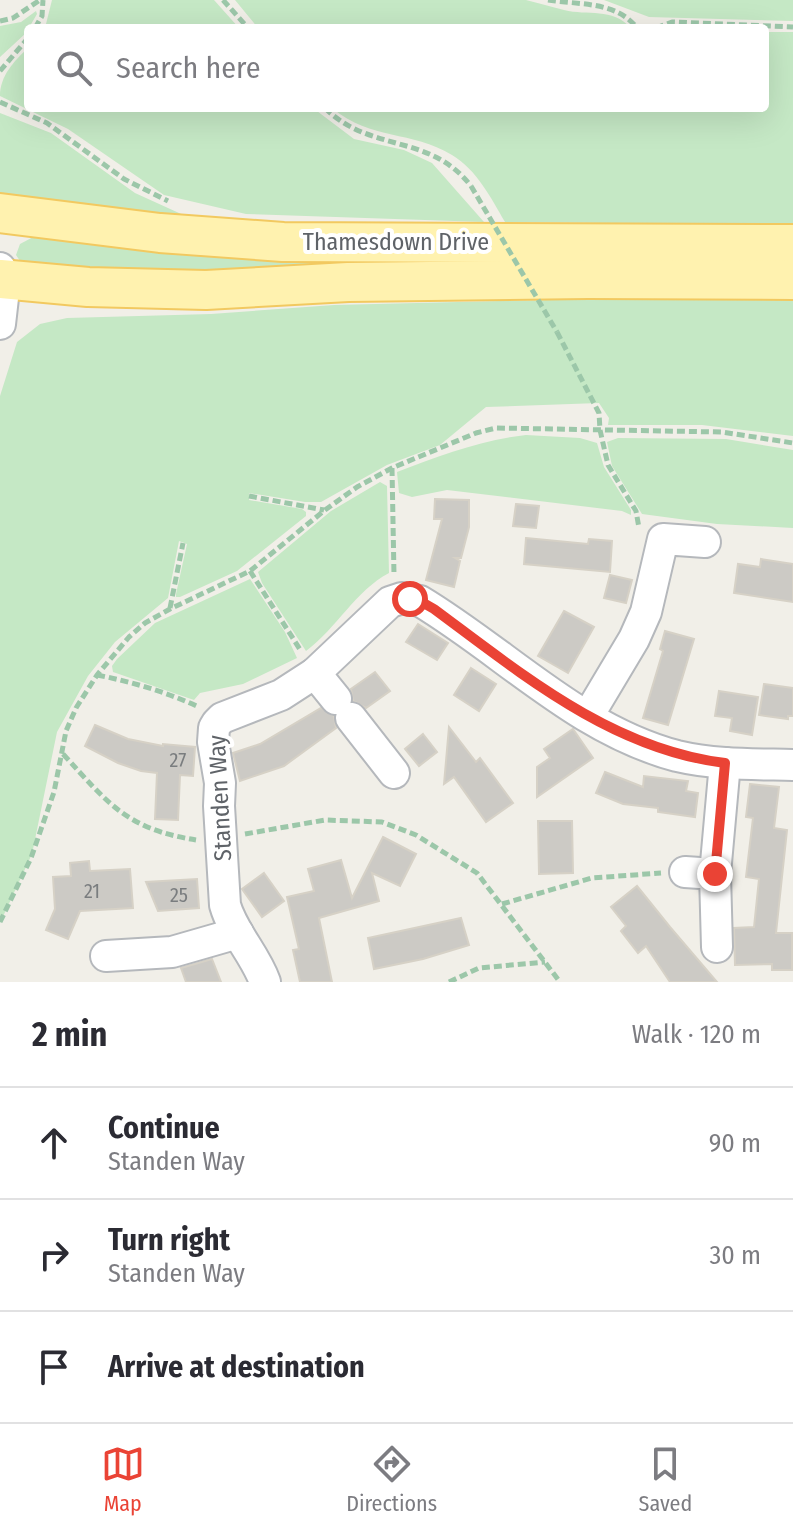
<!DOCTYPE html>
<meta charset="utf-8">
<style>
:root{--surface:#fff;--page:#f2f2f3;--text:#2b2b33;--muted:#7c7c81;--line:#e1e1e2;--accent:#ea4335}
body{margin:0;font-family:"Fira Sans Condensed",sans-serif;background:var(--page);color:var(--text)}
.stop{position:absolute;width:24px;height:24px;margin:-18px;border:6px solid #ea4335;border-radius:50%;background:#fff}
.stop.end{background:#ea4335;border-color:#fff;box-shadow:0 2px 8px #0008}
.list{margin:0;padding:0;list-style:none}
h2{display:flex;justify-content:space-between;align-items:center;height:104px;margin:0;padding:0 32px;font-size:34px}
h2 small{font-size:26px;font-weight:400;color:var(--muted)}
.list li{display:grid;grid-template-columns:52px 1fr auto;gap:24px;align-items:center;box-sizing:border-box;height:112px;padding:0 32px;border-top:2px solid var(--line)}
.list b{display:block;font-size:30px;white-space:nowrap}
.list p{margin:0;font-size:26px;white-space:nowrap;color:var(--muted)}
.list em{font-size:26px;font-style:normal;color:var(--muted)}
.icon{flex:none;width:44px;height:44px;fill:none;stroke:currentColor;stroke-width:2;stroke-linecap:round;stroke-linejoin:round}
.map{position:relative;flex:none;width:793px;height:982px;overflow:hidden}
.search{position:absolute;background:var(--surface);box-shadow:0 8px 32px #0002;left:24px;right:24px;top:24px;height:88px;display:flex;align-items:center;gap:20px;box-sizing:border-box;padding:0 28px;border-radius:8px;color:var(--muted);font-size:30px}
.sheet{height:440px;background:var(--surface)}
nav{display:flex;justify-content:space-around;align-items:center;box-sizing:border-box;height:112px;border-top:2px solid var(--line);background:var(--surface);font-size:22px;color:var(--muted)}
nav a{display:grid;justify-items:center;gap:4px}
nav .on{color:var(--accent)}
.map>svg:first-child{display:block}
.green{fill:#c5e8c5}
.building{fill:#cccac5;stroke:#d6d1c6;stroke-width:2}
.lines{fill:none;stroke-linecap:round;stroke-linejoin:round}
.minor-casing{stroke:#b5b8bc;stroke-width:34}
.major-casing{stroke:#f2c960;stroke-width:42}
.path{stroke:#9cc7a9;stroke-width:5;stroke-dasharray:8 4;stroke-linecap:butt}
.minor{stroke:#fff;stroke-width:30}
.major{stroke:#fff2af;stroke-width:38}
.path-bridge{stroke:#9cc7a9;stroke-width:5;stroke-dasharray:8 4;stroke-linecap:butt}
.route{stroke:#ea4335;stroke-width:10}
.labels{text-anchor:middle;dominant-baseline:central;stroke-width:8;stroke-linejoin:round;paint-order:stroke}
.number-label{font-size:20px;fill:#7a7d7f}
.street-label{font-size:24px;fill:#5f6368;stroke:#fff}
</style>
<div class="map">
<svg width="793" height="982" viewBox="0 0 793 982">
<rect width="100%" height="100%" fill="#f1efe8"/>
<g class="green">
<polygon points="52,0 214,0 239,28 45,28"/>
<path d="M235,0H526C539,3 551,7 564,10C588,16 612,7 631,28H414L394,25L365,28H258Z"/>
<polygon points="604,0 793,0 793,21 649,17"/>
<polygon points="36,11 37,14 26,33 0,57 0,26 21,22"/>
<path d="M765,32H793V225L505,222C491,198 477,170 452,155C411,130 372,141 332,108H765Z"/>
<path d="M28,48V108H313L354,139L404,150L432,163L484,222L246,214L164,195L68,129L0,96C0,76 14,61 28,48Z"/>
<polygon points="0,113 51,133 135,193 201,223 0,202"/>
<polygon points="37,235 635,257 177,273 86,269 20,261 16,255 20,244"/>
<polygon points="672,297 793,299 793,436 702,425 608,425 609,418 599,403 486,407 440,445 387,465 321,502 305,502 249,493 249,500 302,509 306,512 306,516 237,571 180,597 176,597 176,594 187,544 179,541 168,598 115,642 88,676 57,732 32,854 0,923 0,396 17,342 40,324 67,318 211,314 334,305"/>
<path d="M526,435L580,438L597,443L604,467L631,510V515L622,511L447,490L412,497L399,493L397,472C439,456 481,440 526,435Z"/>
<polygon points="618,438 726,439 793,450 793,528 717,524 642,514 612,466 607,442"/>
<path d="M380,482L387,486L389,573C355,591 337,628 306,651L262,583L258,572L331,511Z"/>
<polygon points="250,579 285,632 297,658 243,684 200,693 194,700 113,672 112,666 117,659 155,623"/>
</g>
<g class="building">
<polygon points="435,499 469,500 469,527 461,558 455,558 460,561 454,587 426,580 442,519 434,519"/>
<polygon points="516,504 539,506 536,528 513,526"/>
<polygon points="526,538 588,544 589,539 612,541 610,572 524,564"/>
<polygon points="761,559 793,564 793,602 734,593 738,564 760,567"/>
<polygon points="610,575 632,580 626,603 604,598"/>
<polygon points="564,611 594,627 568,673 538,656"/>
<polygon points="418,624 448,643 437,660 406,642"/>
<polygon points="665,631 694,639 668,725 643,718 663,651 660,649"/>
<polygon points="471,668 496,684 479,711 454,695"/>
<polygon points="375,672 390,691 366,708 353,701 351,689"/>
<polygon points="764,684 793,688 793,716 788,716 788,719 759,715"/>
<polygon points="719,691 758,697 752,735 730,731 732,718 715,716"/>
<polygon points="321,708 334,716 336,728 284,766 240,781 233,753 260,744"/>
<polygon points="95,725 128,739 163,746 163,744 195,747 193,776 180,775 178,820 155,819 157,773 141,771 118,763 85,746"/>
<polygon points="449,727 476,762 480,758 513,803 486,822 454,777 444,784"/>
<polygon points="573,729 593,758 537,797 537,767 550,758 544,749"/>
<polygon points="423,734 437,752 419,766 405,749"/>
<polygon points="605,772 643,787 644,776 688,781 686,791 698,793 695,817 658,812 658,808 623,804 596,793"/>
<polygon points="750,784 779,787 774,828 787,830 776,933 792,933 792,970 772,970 772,964 735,965 734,928 754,927 759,879 746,877 753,818 746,817"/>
<polygon points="538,821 572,821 573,873 539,874"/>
<polygon points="383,837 416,854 400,886 372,873 379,901 319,918 332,982 300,982 293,950 299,949 287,897 314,891 308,869 341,860 352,898"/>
<polygon points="89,861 90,871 130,869 133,908 80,911 68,939 46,930 55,909 53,877 71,876 70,863"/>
<polygon points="264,873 284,901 262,917 242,889"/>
<polygon points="197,879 199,908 158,911 146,882"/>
<polygon points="637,886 670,927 717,982 670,982 646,946 638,953 621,931 626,926 611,907"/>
<polygon points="461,918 469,945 423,959 374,969 368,938"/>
<polygon points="212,959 221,982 186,982 181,968"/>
</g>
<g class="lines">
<defs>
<g id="minor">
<polyline points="0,268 5,280 0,324"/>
<polyline points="315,673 336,699"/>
<polyline points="588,716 634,639 646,612 663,539 705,542"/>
<polyline points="351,718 394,773"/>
<polyline points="685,872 715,874"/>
<polyline points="717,947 715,874 725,763"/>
<polyline points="106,956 172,952 238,933"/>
<path d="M265,982C255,954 233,933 225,905L219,806L220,783L213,742L214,728L217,723L222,718L281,695L315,673L390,602L402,598L420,601C505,652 578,730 677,756C715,765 754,764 793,765"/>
</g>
<g id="major">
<polyline points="0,213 160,233 283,242 793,244"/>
<polyline points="0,279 88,287 206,290 348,282 588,279 793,280"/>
</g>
</defs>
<use href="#minor" class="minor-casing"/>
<use href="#major" class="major-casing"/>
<g class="path">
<polyline points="223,0 248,28"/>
<path d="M548,0C580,5 616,1 637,28"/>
<polyline points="0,21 13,18 40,0"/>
<polyline points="35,28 42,16 43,0"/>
<polyline points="656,28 672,22 793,27"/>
<polyline points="0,71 28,38"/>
<polyline points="0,102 47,123 124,179 168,201"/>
<path d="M325,108C370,153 430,133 471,186"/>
<polyline points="557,332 599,413 600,430 608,465 636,511 639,528"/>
<polyline points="392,468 394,575"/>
<polyline points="249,496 324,510"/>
<polyline points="250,571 301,651"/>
<polyline points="170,608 183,543"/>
<path d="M97,675C133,682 166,692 199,707"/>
<path d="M63,754C108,803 126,829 196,840"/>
<polyline points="245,834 325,820 382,822 416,835 477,873 560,982"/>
<polyline points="502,904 592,878 661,873"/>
<polyline points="0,922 31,858 54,792 66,731 76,708 97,675 129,637 145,623 170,609 250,571 325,510 357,487 392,468 476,433 496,428 722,432 793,443"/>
<polyline points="449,982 479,968 545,962"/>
</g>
<use href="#minor" class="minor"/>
<use href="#major" class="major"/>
<polyline class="path-bridge" points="471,186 557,332"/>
</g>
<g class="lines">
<path class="route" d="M410,599L420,601L434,609C523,675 612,749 725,763L715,874"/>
</g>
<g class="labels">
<g class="number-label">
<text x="178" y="760">27</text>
<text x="92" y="891">21</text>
<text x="179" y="895">25</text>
</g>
<g class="street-label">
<text x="396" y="242">Thamesdown Drive</text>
<text transform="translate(220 798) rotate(-93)">Standen Way</text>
</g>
</g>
</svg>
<div class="stop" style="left:410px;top:599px"></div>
<div class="stop end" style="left:715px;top:874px"></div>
<div class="search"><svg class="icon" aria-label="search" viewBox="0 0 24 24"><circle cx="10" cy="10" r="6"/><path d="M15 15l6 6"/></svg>Search here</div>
</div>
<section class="sheet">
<h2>2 min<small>Walk · 120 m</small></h2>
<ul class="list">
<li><svg class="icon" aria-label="ahead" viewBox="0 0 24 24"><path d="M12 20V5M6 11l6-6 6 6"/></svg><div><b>Continue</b><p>Standen Way</p></div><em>90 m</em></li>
<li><svg class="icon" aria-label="right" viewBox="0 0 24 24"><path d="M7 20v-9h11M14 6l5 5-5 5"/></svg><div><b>Turn right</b><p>Standen Way</p></div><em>30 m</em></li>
<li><svg class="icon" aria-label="arrive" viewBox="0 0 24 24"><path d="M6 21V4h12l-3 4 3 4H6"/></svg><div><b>Arrive at destination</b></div></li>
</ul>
</section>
<nav>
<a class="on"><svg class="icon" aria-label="map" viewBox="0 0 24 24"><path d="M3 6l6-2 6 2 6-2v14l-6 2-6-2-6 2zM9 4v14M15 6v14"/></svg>Map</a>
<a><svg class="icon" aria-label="directions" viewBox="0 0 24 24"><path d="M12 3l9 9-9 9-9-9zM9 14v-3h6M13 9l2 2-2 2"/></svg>Directions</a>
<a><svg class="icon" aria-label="saved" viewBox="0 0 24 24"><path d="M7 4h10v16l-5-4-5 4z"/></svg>Saved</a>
</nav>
